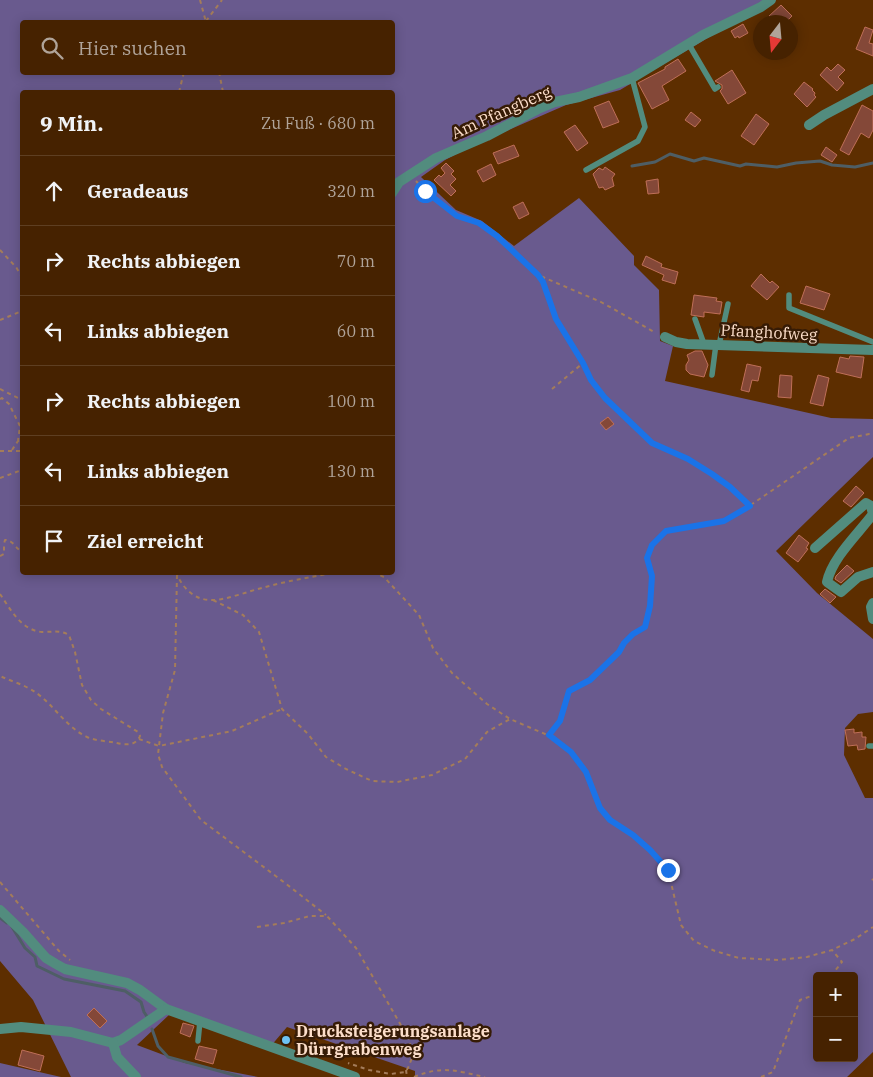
<!DOCTYPE html>
<html lang="de">
<meta charset="utf-8">
<style>
:root{--surface:#462200;--page:#4d2a0a;--text:#f1f3f6;--muted:#b0a499;--line:#5e3f22}
body{margin:0;font-family:"IBM Plex Serif",serif;background:var(--page);color:var(--text)}
.controls{position:absolute;right:15px;bottom:15px;display:grid;overflow:hidden;border-radius:5px;box-shadow:0 2px 12px #0003}
.controls button{width:45px;height:45px;display:grid;place-items:center;padding:0;border:0;border-bottom:1px solid var(--line);background:var(--surface);color:var(--text);font:25px sans-serif}
.compass{position:absolute;left:753px;top:15px;width:45px;height:45px;border-radius:50%;background:var(--surface);box-shadow:0 2px 12px #0003;rotate:196deg}
.stop{position:absolute;width:15px;height:15px;margin:-11px;border:4px solid #1a73e8;border-radius:50%;background:#fff}
.stop.end{background:#1a73e8;border-color:#fff;box-shadow:0 1px 5px #0008}
.list{margin:0;padding:0;list-style:none}
h2{display:flex;justify-content:space-between;align-items:center;height:65px;margin:0;padding:0 20px;font-size:21px}
h2 small{font-size:16px;font-weight:400;color:var(--muted)}
.list li{display:grid;grid-template-columns:32px 1fr auto;gap:15px;align-items:center;box-sizing:border-box;height:70px;padding:0 20px;border-top:1px solid var(--line)}
.list b{display:block;font-size:19px;white-space:nowrap}
.list em{font-size:16px;font-style:normal;color:var(--muted)}
.icon{flex:none;width:28px;height:28px;fill:none;stroke:currentColor;stroke-width:2;stroke-linecap:round;stroke-linejoin:round}
.map{position:relative;flex:none;width:873px;height:1077px;overflow:hidden}
.search{position:absolute;background:var(--surface);box-shadow:0 2px 12px #0003;left:20px;top:20px;width:375px;height:55px;display:flex;align-items:center;gap:12px;box-sizing:border-box;padding:0 18px;border-radius:5px;color:var(--muted);font-size:19px}
.panel{position:absolute;background:var(--surface);box-shadow:0 2px 12px #0003;left:20px;top:90px;width:375px;height:485px;border-radius:5px}
.map>svg:first-child{display:block}
.green{fill:#695a8e;fill-rule:evenodd}
.lines{fill:none;stroke-linecap:round;stroke-linejoin:round}
.stream{stroke:#4e5e65;stroke-width:3}
.building{fill:#844838;stroke:#bf6f58}
.path{stroke:#a47c5a;stroke-width:2;stroke-dasharray:4 4;stroke-linecap:butt}
.service{stroke:#528c7e;stroke-width:5.5}
.minor{stroke:#528c7e;stroke-width:10}
.route{stroke:#1a73e8;stroke-width:6}
.poi-dot{fill:#6ec2f3;stroke:#361b05;stroke-width:2}
.labels{text-anchor:middle;dominant-baseline:central;stroke-width:5;stroke-linejoin:round;paint-order:stroke}
.street-label{font-size:16px;fill:#fcdeca;stroke:#361b05}
.poi-label{font-size:16px;font-weight:bold;fill:#fcdeca;stroke:#361b05;text-anchor:start}
</style>
<div class="map">
<svg width="873" height="1077" viewBox="0 0 873 1077">
<rect width="100%" height="100%" fill="#5d2e00"/>
<g class="green">
<path d="M0,0H765L738,20L620,90L566,105L472,146L445,160L421,177L456,210L482,221L514,246L579,198L634,256V265L659,290L660,341L673,346L665,381L831,418L873,419V457L776,551L817,593L873,639V712L858,714L845,728L844,755L865,798H873V1052L847,1077H415V1071L287,1027L270,1047L170,1014L137,1045L185,1063L258,1077H71L33,1000L0,961ZM22,22H392V72H22ZM22,92H392V572H22ZM817,976H854V1058H817Z"/>
<polygon points="0,1063 61,1077 0,1077"/>
</g>
<g class="lines">
<g class="stream">
<polyline points="632,166 655,162 670,154 694,161 704,158 740,166 746,164 777,167 796,163 820,161 832,165 855,167 873,163"/>
<polyline points="0,918 7,923"/>
<polyline points="12,927 25,948 35,957 37,966 64,979 125,991 141,1002 144,1012 148,1018"/>
<polyline points="152,1029 158,1046 168,1057 241,1077"/>
</g>
</g>
<g class="building">
<polygon points="781,5 792,16 786,22 775,22 769,16"/>
<polygon points="743,24 748,33 739,38 738,36 735,38 731,31"/>
<polygon points="865,27 873,30 869,43 873,44 873,56 856,49"/>
<polygon points="678,59 686,71 662,86 669,100 652,109 638,83 665,69 665,67"/>
<polygon points="838,64 845,70 838,77 844,83 837,91 820,75 827,67 831,71"/>
<polygon points="732,70 746,93 728,104 720,91 722,89 722,85 715,81"/>
<polygon points="804,82 813,89 812,90 815,93 814,95 816,97 807,107 794,94"/>
<polygon points="609,101 619,122 603,128 594,107"/>
<polygon points="862,105 873,111 873,130 869,138 861,133 849,155 840,150"/>
<polygon points="691,112 701,120 695,127 685,120"/>
<polygon points="756,114 769,124 754,145 741,136"/>
<polygon points="575,125 588,143 577,151 564,132"/>
<polygon points="514,145 519,156 498,164 493,153"/>
<polygon points="826,147 837,155 832,162 821,155"/>
<polygon points="446,163 454,171 451,174 456,179 450,185 456,191 451,196 434,180 439,175 441,177 445,173 441,168"/>
<polygon points="491,164 496,175 483,182 477,171"/>
<polygon points="605,167 615,174 612,178 614,186 605,190 603,187 599,188 593,174 599,168 603,170"/>
<polygon points="658,179 659,193 648,194 646,181"/>
<polygon points="523,202 529,214 519,219 513,207"/>
<polygon points="646,256 662,264 661,267 678,272 675,284 662,280 664,275 642,265"/>
<polygon points="761,274 770,283 772,281 779,287 767,300 751,286"/>
<polygon points="806,286 830,294 824,310 800,303"/>
<polygon points="694,295 717,298 716,301 722,302 720,314 704,312 704,317 691,315"/>
<polygon points="695,351 702,351 708,365 704,377 690,374 686,370 686,365 689,360 687,355"/>
<polygon points="850,356 864,357 861,378 836,372 840,357 849,359"/>
<polygon points="747,364 761,367 758,381 752,380 749,392 741,390"/>
<polygon points="780,375 792,376 791,398 778,397"/>
<polygon points="818,375 829,378 823,406 810,403"/>
<polygon points="608,417 614,424 606,430 600,423"/>
<polygon points="856,486 864,493 851,507 843,501"/>
<polygon points="799,535 809,543 806,548 808,549 798,562 786,553"/>
<polygon points="847,565 854,571 841,583 835,579 836,576"/>
<polygon points="825,589 836,597 830,603 820,594"/>
<polygon points="854,729 854,733 862,732 862,737 866,737 865,749 858,750 857,745 848,746 845,730"/>
<polygon points="94,1008 107,1021 100,1028 87,1015"/>
<polygon points="183,1023 194,1026 190,1037 180,1033"/>
<polygon points="199,1046 217,1050 213,1064 195,1059"/>
<polygon points="22,1050 44,1056 40,1071 18,1065"/>
</g>
<g class="lines">
<g class="path">
<polyline points="200,0 206,22"/>
<polyline points="206,21 222,0"/>
<polyline points="200,22 206,21"/>
<polyline points="219,72 223,92"/>
<polyline points="179,92 184,72"/>
<polyline points="416,181 425,191 457,217 479,223 497,236 538,275 601,302 656,333"/>
<polyline points="0,250 16,267 22,277"/>
<polyline points="538,275 543,282 556,319 583,363 591,380 605,398 652,443 688,459 712,474 730,487 750,506"/>
<polyline points="0,320 22,311"/>
<polyline points="0,389 22,400"/>
<polyline points="552,389 583,363"/>
<polyline points="0,399 2,398 9,404 20,426 18,441"/>
<polyline points="12,450 18,441 22,441"/>
<polyline points="0,451 20,451 22,452"/>
<polyline points="0,478 22,470"/>
<path d="M0,556L4,554V544L5,540C14,540 15,549 22,551"/>
<path d="M176,572C182,588 195,601 213,600C226,600 249,591 262,588C286,581 312,577 337,572"/>
<polyline points="373,572 384,577 419,615 433,648 452,673 487,704 510,719 552,737 571,752 586,772 600,809 610,820 633,835 650,850 668,870 681,925 694,941 715,951 739,958 778,960 807,957 832,950 855,939 873,927"/>
<polyline points="177,575 175,670 163,713 159,746 232,731 282,709"/>
<path d="M0,594C11,610 21,630 42,632C52,632 61,630 69,635L75,652L82,685L91,700L101,709L138,732L140,736C136,746 126,745 117,743C108,741 96,741 87,737C66,727 53,704 35,692C25,685 11,681 0,676"/>
<polyline points="213,600 243,615 259,632 282,709 308,734 326,757 346,769 372,781 397,782 432,775 465,759 487,732 510,719"/>
<polyline points="549,735 560,721 569,691 590,680 619,651 624,643 633,634 645,627 650,606 652,576 647,558 652,545 666,531 724,521 736,515 849,438 869,434 873,434"/>
<polyline points="139,739 159,746 158,754 162,767 201,820 285,883 326,915"/>
<polyline points="872,879 873,880"/>
<polyline points="0,882 59,951 70,960"/>
<polyline points="257,927 284,923 310,916 327,916 356,948 409,1039 412,1058 408,1068 405,1072 391,1074 369,1070 348,1063"/>
<polyline points="831,976 842,962 832,950"/>
<polyline points="406,1070 407,1077"/>
<path d="M414,1077C443,1065 456,1071 485,1077"/>
<polyline points="761,1077 773,1072 800,1000 817,994"/>
</g>
<g class="service">
<polyline points="688,43 715,89 718,87"/>
<polyline points="586,170 638,141 645,127 632,78"/>
<polyline points="789,295 789,308 873,342"/>
<polyline points="695,319 704,344"/>
<polyline points="719,345 728,304"/>
<polyline points="712,375 716,344"/>
<polyline points="869,746 873,746"/>
<polyline points="198,1041 200,1021"/>
</g>
<g class="minor">
<polyline points="809,125 824,115 873,89"/>
<polyline points="392,193 399,182 436,158 487,136 538,109 555,102 579,97 632,78 703,35 761,7 771,0"/>
<polyline points="665,337 676,342 687,344 873,350"/>
<path d="M815,548L866,503L871,506L873,514C858,534 832,558 827,582L841,592L858,577L873,572"/>
<polyline points="873,603 871,607 873,619"/>
<polyline points="0,910 23,932 46,958 56,964 65,969 127,983 140,990 166,1009 355,1077"/>
<polyline points="0,1029 21,1027 71,1032 113,1043 121,1040 166,1009"/>
<polyline points="113,1043 117,1057 136,1077"/>
</g>
</g>
<g class="lines">
<polyline class="route" points="425,191 457,216 479,223 497,236 538,275 543,282 556,319 583,363 591,380 605,398 652,443 688,459 712,474 730,487 750,506 724,521 666,531 652,545 647,558 652,576 650,606 645,627 633,634 624,643 619,652 590,680 569,691 560,721 549,735 571,752 586,772 600,808 610,820 633,835 650,850 668,870"/>
</g>
<circle class="poi-dot" cx="286" cy="1040" r="5"/>
<g class="labels">
<g class="street-label">
<text transform="translate(501 112) rotate(-24)">Am Pfangberg</text>
<text transform="translate(769 332) rotate(3)">Pfanghofweg</text>
</g>
<g class="poi-label">
<text x="296" y="1031">Drucksteigerungsanlage<tspan x="296" dy="18">Dürrgrabenweg</tspan></text>
</g>
</g>
</svg>
<div class="controls">
<button>+</button>
<button>−</button>
</div>
<svg class="compass" viewBox="-18 -18 36 36"><path d="M0-13l5 13h-10z" fill="#e53935"/><path d="M0 13l5-13h-10z" fill="#b0a499"/></svg>
<div class="stop" style="left:425px;top:191px"></div>
<div class="stop end" style="left:668px;top:870px"></div>
<div class="search"><svg class="icon" aria-label="search" viewBox="0 0 24 24"><circle cx="10" cy="10" r="6"/><path d="M15 15l6 6"/></svg>Hier suchen</div>
<section class="panel">
<h2>9 Min.<small>Zu Fuß · 680 m</small></h2>
<ul class="list">
<li><svg class="icon" aria-label="ahead" viewBox="0 0 24 24"><path d="M12 20V5M6 11l6-6 6 6"/></svg><div><b>Geradeaus</b></div><em>320 m</em></li>
<li><svg class="icon" aria-label="right" viewBox="0 0 24 24"><path d="M7 20v-9h11M14 6l5 5-5 5"/></svg><div><b>Rechts abbiegen</b></div><em>70 m</em></li>
<li><svg class="icon" aria-label="left" viewBox="0 0 24 24"><path d="M17 20v-9H6M10 6l-5 5 5 5"/></svg><div><b>Links abbiegen</b></div><em>60 m</em></li>
<li><svg class="icon" aria-label="right" viewBox="0 0 24 24"><path d="M7 20v-9h11M14 6l5 5-5 5"/></svg><div><b>Rechts abbiegen</b></div><em>100 m</em></li>
<li><svg class="icon" aria-label="left" viewBox="0 0 24 24"><path d="M17 20v-9H6M10 6l-5 5 5 5"/></svg><div><b>Links abbiegen</b></div><em>130 m</em></li>
<li><svg class="icon" aria-label="arrive" viewBox="0 0 24 24"><path d="M6 21V4h12l-3 4 3 4H6"/></svg><div><b>Ziel erreicht</b></div></li>
</ul>
</section>
</div>
